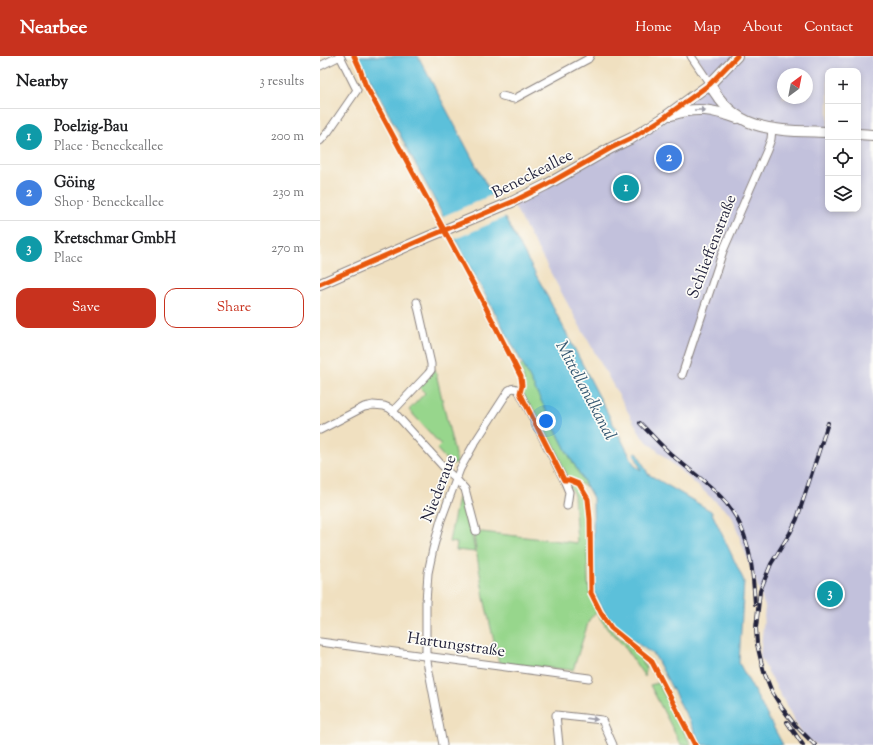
<!DOCTYPE html>
<meta charset="utf-8">
<style>
:root{--surface:#fff;--page:#f6f6f6;--text:#202124;--muted:#757577;--line:#e0e0e0;--accent:#c8321e}
body{margin:0;font-family:"Sorts Mill Goudy",serif;background:var(--page);color:var(--text)}
.controls{position:absolute;right:12px;top:12px;display:grid;overflow:hidden;border-radius:8px;box-shadow:0 2px 6px #0003}
.controls button{width:36px;height:36px;display:grid;place-items:center;padding:0;border:0;border-bottom:1px solid var(--line);background:var(--surface);color:var(--text);font:20px sans-serif}
.compass{position:absolute;left:457px;top:12px;width:36px;height:36px;border-radius:50%;background:var(--surface);box-shadow:0 2px 6px #0003;rotate:32deg}
.you{position:absolute;left:226px;top:365px;width:14px;height:14px;margin:-10px;border:3px solid #fff;border-radius:50%;background:#1a73e8;box-shadow:0 0 0 6px #1a73e833}
.badge{display:grid;place-items:center;width:26px;height:26px;border-radius:50%;background:var(--accent);color:#fff;font-size:13px;font-weight:700}
.pin{position:absolute;translate:-50% -50%;border:2px solid #fff;box-shadow:0 1px 4px #0006}
.list{margin:0;padding:0;list-style:none}
h2{display:flex;justify-content:space-between;align-items:center;height:52px;margin:0;padding:0 16px;font-size:17px}
h2 small{font-size:13px;font-weight:400;color:var(--muted)}
.list li{display:grid;grid-template-columns:26px 1fr auto;gap:12px;align-items:center;box-sizing:border-box;height:56px;padding:0 16px;border-top:1px solid var(--line)}
.list b{display:block;font-size:15px;white-space:nowrap}
.list p{margin:0;font-size:13px;white-space:nowrap;color:var(--muted)}
.list em{font-size:13px;font-style:normal;color:var(--muted)}
.actions{display:flex;gap:8px;padding:12px 16px}
.actions a{flex:1;padding:9px 0;border:1px solid var(--accent);border-radius:12px;text-align:center;font-size:14px;color:var(--accent)}
.actions .main{background:var(--accent);color:#fff}
.icon{flex:none;width:22px;height:22px;fill:none;stroke:currentColor;stroke-width:2;stroke-linecap:round;stroke-linejoin:round}
.map{position:relative;flex:none;width:553px;height:689px;overflow:hidden}
header{display:flex;align-items:center;gap:24px;box-sizing:border-box;height:56px;padding:0 20px;background:var(--accent);color:#fff}
header strong{font-size:19px}
nav{display:flex;gap:22px;margin-inline-start:auto;font-size:14px}
main{display:flex}
aside{flex:1;background:var(--surface)}
.map>svg:first-child{display:block}
.industrial{fill:#c2c1dc;fill-rule:evenodd}
.green{fill:#97d68c;stroke:#5c7c64}
.water{fill:#5cc0da;stroke:#3f718a}
.pier{fill:#f0e0c0}
.lines{fill:none;stroke-linecap:round;stroke-linejoin:round}
.street-casing{stroke:#89817e;stroke-width:9}
.secondary-casing{stroke:#89817e;stroke-width:12}
.street{stroke:#fff;stroke-width:7}
.secondary{stroke:#fff;stroke-width:10}
.rail-casing{stroke:#22223b;stroke-width:4}
.rail{stroke:#fdfcf7;stroke-width:2.5;stroke-dasharray:8;stroke-linecap:butt}
.cycleway-casing{stroke:#fdfcf7;stroke-width:8}
.cycleway{stroke:#e8590c;stroke-width:5}
.oneway{fill:#9c9ca7}
.labels{text-anchor:middle;dominant-baseline:central;stroke-width:3.5;stroke-linejoin:round;paint-order:stroke}
.street-label{font-size:16px;fill:#22223b;stroke:#fdfcf7}
.water-label{font-size:17px;font-style:italic;fill:#365973;stroke:#fdfcf7}
</style>
<header>
<strong>Nearbee</strong>
<nav><a>Home</a><a>Map</a><a>About</a><a>Contact</a></nav>
</header>
<main>
<aside>
<h2>Nearby<small>3 results</small></h2>
<ul class="list">
<li><span class="badge" style="background:#0f9aa8">1</span><div><b>Poelzig-Bau</b><p>Place · Beneckeallee</p></div><em>200 m</em></li>
<li><span class="badge" style="background:#3f7fe0">2</span><div><b>Göing</b><p>Shop · Beneckeallee</p></div><em>230 m</em></li>
<li><span class="badge" style="background:#0f9aa8">3</span><div><b>Kretschmar GmbH</b><p>Place</p></div><em>270 m</em></li>
</ul>
<div class="actions"><a class="main">Save</a><a>Share</a></div>
</aside>
<div class="map">
<svg width="553" height="689" viewBox="0 0 553 689">
<rect width="100%" height="100%" fill="#fdfcf7"/>
<filter id="ink" filterUnits="userSpaceOnUse"><feTurbulence type="fractalNoise" baseFrequency=".025" numOctaves="2"/><feDisplacementMap in="SourceGraphic" scale="8" xChannelSelector="R" yChannelSelector="G"/><feConvolveMatrix kernelMatrix="1 2 1 2 8 2 1 2 1" color-interpolation-filters="sRGB"/></filter>
<filter id="wash" filterUnits="userSpaceOnUse"><feTurbulence type="fractalNoise" baseFrequency=".012" numOctaves="4" result="noise"/><feDisplacementMap in="SourceGraphic" scale="16" xChannelSelector="R" yChannelSelector="G"/><feGaussianBlur stdDeviation="0.9" result="paint"/><feColorMatrix in="noise" values="0 0 0 0 0 0 0 0 0 0 0 0 0 0 0 0 0 1.4 0 .05"/><feComposite in="paint" operator="in"/></filter>
<g filter="url(#wash)">
<rect width="100%" height="100%" fill="#f0e0c0"/>
<path class="industrial" d="M377,0H553V689H497L483,680L440,601L445,551L412,460L322,381L251,254L192,146L291,92L389,28ZM508,15H538V153H508ZM463,18H487V42H463Z"/>
<g class="green">
<path d="M203,308L247,396L267,431L249,422L245,421L202,336C206,325 203,320 199,310Z"/>
<path d="M115,313L137,407C133,409 131,409 128,406L117,393L121,389L89,354L105,337L99,331Z"/>
<polygon points="248,427 257,431 265,443 267,463 267,488 268,527 270,538 290,573 322,602 322,607 326,611 325,621 304,590 288,574 276,556 269,564 253,614 179,607 164,542 153,475 257,487 254,439"/>
<polygon points="138,442 145,442 155,496 136,494 137,487 129,486"/>
<polygon points="338,627 371,689 361,689 330,629"/>
</g>
<polygon class="water" points="38,0 98,0 159,115 221,228 315,410 321,414 314,397 317,396 328,418 391,455 424,525 419,607 463,689 382,689 335,600 292,569 274,537 273,442 262,422 247,396 199,301 148,207"/>
<polygon class="pier" points="174,138 186,161 133,184 121,161"/>
</g>
<g filter="url(#ink)">
<g class="lines">
<defs>
<g id="street">
<polyline points="371,0 390,28"/>
<polyline points="0,10 20,0 37,34 8,76 0,85"/>
<polyline points="182,40 194,43 268,3 270,0"/>
<polyline points="362,319 403,195 447,94 451,83 452,73"/>
<polyline points="73,355 108,318 111,314 111,308 97,246"/>
<polyline points="0,374 44,351 49,350 53,349 64,350 69,352 73,355 129,417 136,423 145,433 156,475"/>
<polyline points="0,586 269,622"/>
<path d="M123,689L106,600V546L108,517L113,493L121,464L140,413L154,388L189,334C194,331 197,332 200,337L244,424L249,436L247,450"/>
<polyline points="239,689 236,659 282,664 293,689"/>
</g>
<g id="secondary">
<path d="M390,28C416,78 459,74 508,76"/>
<path d="M351,59C377,50 393,54 417,62"/>
<polyline points="538,78 553,79"/>
<polyline points="0,228 108,181 192,146 226,129 291,92 312,82 342,63 390,28 417,0"/>
</g>
</defs>
<use href="#street" class="street-casing"/>
<use href="#secondary" class="secondary-casing"/>
<use href="#street" class="street"/>
<use href="#secondary" class="secondary"/>
<defs>
<g id="rail">
<path d="M320,367C331,378 341,390 353,400C375,419 401,435 416,461C431,487 433,518 435,548"/>
<polyline points="467,666 483,689"/>
<polyline points="495,689 475,669 462,652 452,636 444,616 441,605 437,588 436,572 440,535 451,508 470,477 477,463 508,367"/>
</g>
</defs>
<use href="#rail" class="rail-casing"/>
<use href="#rail" class="rail"/>
<defs>
<g id="cycleway">
<polyline points="34,0 40,13 45,28 163,246 201,321 202,329 200,337 244,424 249,424 259,428 268,443 270,463 271,537 281,557 291,572 331,604 375,689"/>
<polyline points="0,228 108,181 192,146 226,129 291,92 312,82 342,63 390,28 417,0"/>
</g>
</defs>
<use href="#cycleway" class="cycleway-casing"/>
<use href="#cycleway" class="cycleway"/>
</g>
<defs><path id="oneway-solid" d="M-6-.8H1V-3.2L6.5 0L1 3.2V.8H-6Z"/></defs>
<g class="oneway">
<use href="#oneway-solid" transform="translate(380 54)"/>
<use href="#oneway-solid" transform="translate(272 663) rotate(7)"/>
</g>
</g>
<g class="labels">
<g class="street-label">
<text transform="translate(213 119) rotate(-27)">Beneckeallee</text>
<text transform="translate(393 191) rotate(-69)">Schlieffenstraße</text>
<text transform="translate(120 433) rotate(-69)">Niederaue</text>
<text transform="translate(136 590) rotate(8)">Hartungstraße</text>
</g>
<g class="water-label">
<text transform="translate(265 335) rotate(62)">Mittellandkanal</text>
</g>
</g>
</svg>
<div class="controls">
<button>+</button>
<button>−</button>
<button><svg class="icon" aria-label="locate" viewBox="0 0 24 24"><circle cx="12" cy="12" r="6"/><path d="M12 2v4M12 18v4M2 12h4M18 12h4"/></svg></button>
<button><svg class="icon" aria-label="layers" viewBox="0 0 24 24"><path d="M12 4l9 5-9 5-9-5zM3 14l9 5 9-5"/></svg></button>
</div>
<svg class="compass" viewBox="-18 -18 36 36"><path d="M0-13l5 13h-10z" fill="#e53935"/><path d="M0 13l5-13h-10z" fill="#757577"/></svg>
<div class="you"></div>
<div class="pin badge" style="left:306px;top:132px;background:#0f9aa8">1</div>
<div class="pin badge" style="left:349px;top:102px;background:#3f7fe0">2</div>
<div class="pin badge" style="left:510px;top:538px;background:#0f9aa8">3</div>
</div>
</main>
